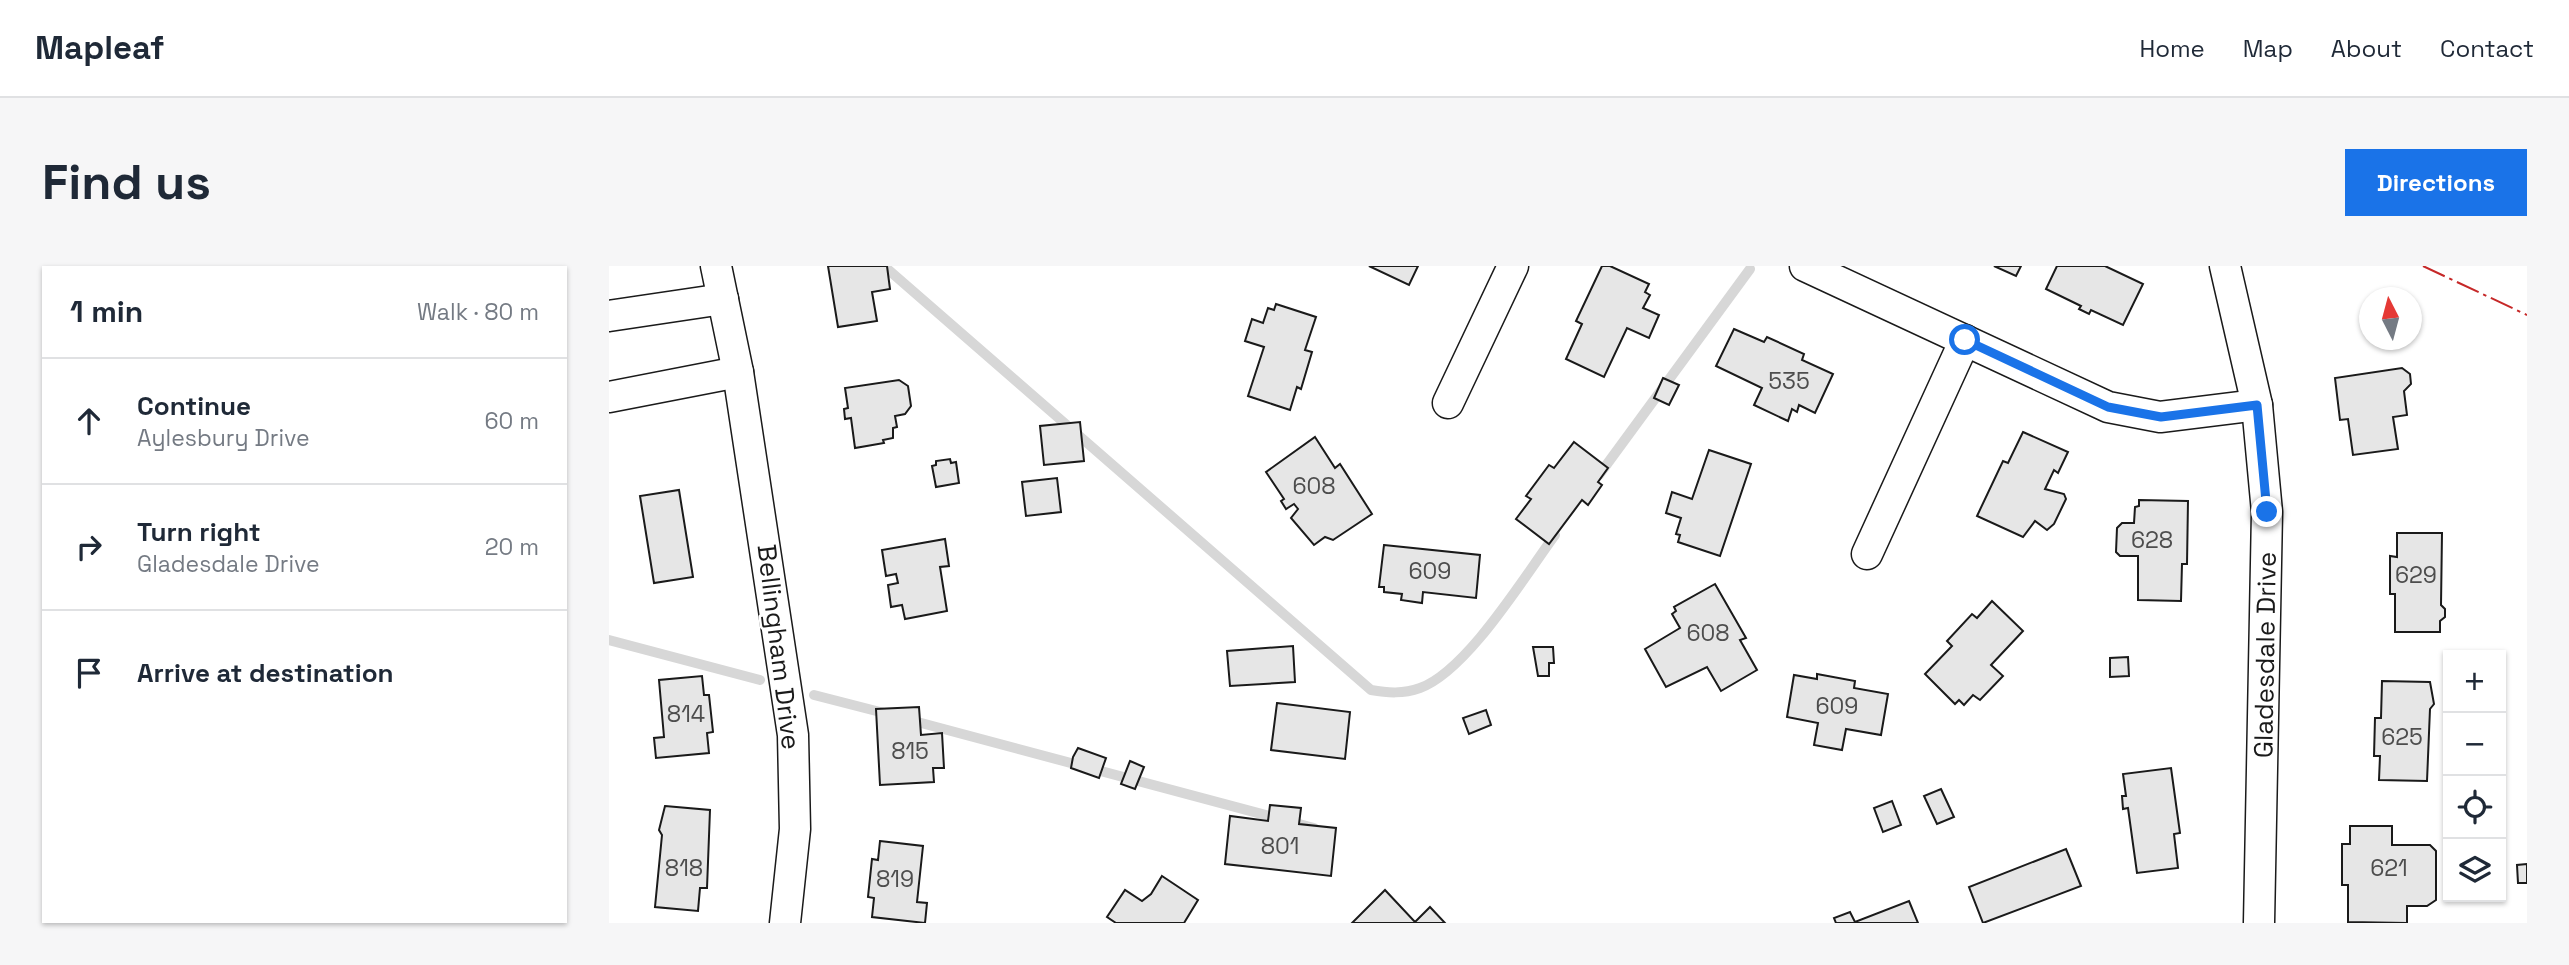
<!DOCTYPE html>
<meta charset="utf-8">
<style>
:root{--surface:#fff;--page:#f6f6f7;--text:#1f2937;--muted:#747a83;--line:#e0e1e3;--accent:#1a73e8}
body{margin:0;font-family:"Space Grotesk",sans-serif;background:var(--page);color:var(--text)}
.controls{position:absolute;right:21px;bottom:21px;display:grid;overflow:hidden;border-radius:0px;box-shadow:0 2px 5px #0004}
.controls button{width:63px;height:63px;display:grid;place-items:center;padding:0;border:0;border-bottom:2px solid var(--line);background:var(--surface);color:var(--text);font:35px sans-serif}
.compass{position:absolute;left:1750px;top:21px;width:63px;height:63px;border-radius:50%;background:var(--surface);box-shadow:0 2px 5px #0004;rotate:354deg}
.stop{position:absolute;width:21px;height:21px;margin:-16px;border:5px solid #1a73e8;border-radius:50%;background:#fff}
.stop.end{background:#1a73e8;border-color:#fff;box-shadow:0 2px 7px #0008}
.list{margin:0;padding:0;list-style:none}
h2{display:flex;justify-content:space-between;align-items:center;height:91px;margin:0;padding:0 28px;font-size:30px}
h2 small{font-size:23px;font-weight:400;color:var(--muted)}
.list li{display:grid;grid-template-columns:46px 1fr auto;gap:21px;align-items:center;box-sizing:border-box;height:126px;padding:0 28px;border-top:2px solid var(--line)}
.list b{display:block;font-size:26px;white-space:nowrap}
.list p{margin:0;font-size:23px;white-space:nowrap;color:var(--muted)}
.list em{font-size:23px;font-style:normal;color:var(--muted)}
.icon{flex:none;width:38px;height:38px;fill:none;stroke:currentColor;stroke-width:2;stroke-linecap:round;stroke-linejoin:round}
.map{position:relative;flex:none;width:1918px;height:657px;overflow:hidden;border-radius:0px}
header{display:flex;align-items:center;gap:42px;box-sizing:border-box;height:98px;padding:0 35px;background:var(--surface);border-bottom:2px solid var(--line)}
header strong{font-size:33px}
nav{display:flex;gap:38px;margin-inline-start:auto;font-size:24px}
.intro{display:flex;align-items:center;justify-content:space-between;box-sizing:border-box;height:168px;padding:0 42px}
h1{margin:0;font-size:49px}
.button{padding:18px 32px;border-radius:0px;background:var(--accent);color:#fff;font-size:24px;font-weight:700}
main{display:flex;gap:42px;padding:0 42px}
aside{flex:1;background:var(--surface);border-radius:0px;box-shadow:0 2px 5px #0004}
.map>svg:first-child{display:block}
.lines{fill:none;stroke-linecap:round;stroke-linejoin:round}
.stream{stroke:#d7d7d7;stroke-width:10}
.building{fill:#e6e6e6;stroke:#1a1a1a;stroke-width:2}
.street-casing{stroke:#1a1a1a;stroke-width:33}
.street{stroke:#fff;stroke-width:30}
.power{stroke:#c62828;stroke-width:2;stroke-dasharray:24 5 3.5 5;stroke-linecap:butt}
.route{stroke:#1a73e8;stroke-width:9}
.labels{text-anchor:middle;dominant-baseline:central;stroke-width:5;stroke-linejoin:round;paint-order:stroke}
.number-label{font-size:23px;fill:#4d4d4d}
.street-label{font-size:26px;fill:#1a1a1a;stroke:#fff}
</style>
<header>
<strong>Mapleaf</strong>
<nav><a>Home</a><a>Map</a><a>About</a><a>Contact</a></nav>
</header>
<div class="intro"><h1>Find us</h1><a class="button">Directions</a></div>
<main>
<aside>
<h2>1 min<small>Walk · 80 m</small></h2>
<ul class="list">
<li><svg class="icon" aria-label="ahead" viewBox="0 0 24 24"><path d="M12 20V5M6 11l6-6 6 6"/></svg><div><b>Continue</b><p>Aylesbury Drive</p></div><em>60 m</em></li>
<li><svg class="icon" aria-label="right" viewBox="0 0 24 24"><path d="M7 20v-9h11M14 6l5 5-5 5"/></svg><div><b>Turn right</b><p>Gladesdale Drive</p></div><em>20 m</em></li>
<li><svg class="icon" aria-label="arrive" viewBox="0 0 24 24"><path d="M6 21V4h12l-3 4 3 4H6"/></svg><div><b>Arrive at destination</b></div></li>
</ul>
</aside>
<div class="map">
<svg width="1918" height="657" viewBox="0 0 1918 657">
<rect width="100%" height="100%" fill="#fff"/>
<g class="lines">
<g class="stream">
<path d="M275,0L762,424C779,427 794,428 811,422C858,405 915,311 946,269"/>
<polyline points="990,209 1141,3"/>
<polyline points="0,374 151,414"/>
<polyline points="205,429 279,448"/>
<polyline points="301,454 705,562"/>
</g>
</g>
<g class="building">
<polygon points="219,0 278,0 281,23 263,26 268,55 229,61"/>
<polygon points="760,0 809,0 800,19"/>
<polygon points="993,0 1001,0 1040,18 1036,26 1041,29 1034,42 1050,49 1040,72 1018,62 995,111 957,93 973,58 967,55"/>
<polygon points="1385,0 1412,0 1407,10"/>
<polygon points="1448,0 1496,0 1534,18 1514,59 1482,44 1480,48 1470,43 1472,40 1437,23"/>
<polygon points="667,38 707,51 696,84 703,86 692,123 688,121 681,144 639,130 655,81 636,75 643,53 654,57 659,42 665,44"/>
<polygon points="1125,63 1155,76 1158,71 1195,88 1193,94 1224,108 1206,147 1190,139 1188,146 1183,143 1179,155 1145,139 1153,122 1107,100"/>
<polygon points="1793,102 1801,108 1802,118 1795,125 1798,149 1784,151 1789,183 1744,189 1739,153 1731,154 1726,112"/>
<polygon points="1054,112 1070,119 1060,139 1045,132"/>
<polygon points="290,114 299,120 302,140 296,148 286,150 288,161 284,162 284,172 274,174 275,177 246,182 242,152 236,153 235,143 239,142 236,122"/>
<polygon points="471,156 475,195 435,199 431,160"/>
<polygon points="1414,166 1459,186 1449,207 1445,204 1436,223 1455,228 1457,233 1445,258 1438,264 1426,255 1414,271 1368,250 1394,195 1399,197"/>
<polygon points="706,171 726,202 731,198 763,248 724,274 716,271 705,279 682,252 689,243 685,238 677,243 672,235 675,233 657,206"/>
<polygon points="965,176 999,202 989,216 993,219 979,239 973,234 940,278 907,253 922,233 917,230 940,199 945,202"/>
<polygon points="1100,184 1142,198 1111,290 1069,276 1071,269 1067,268 1072,252 1057,247 1063,226 1083,233"/>
<polygon points="341,193 342,197 347,196 350,217 327,221 323,200 327,199 327,195"/>
<polygon points="448,212 452,246 417,250 413,216"/>
<polygon points="70,224 84,311 45,317 31,230"/>
<polygon points="1530,234 1579,235 1578,298 1573,298 1572,335 1529,334 1529,290 1511,290 1507,286 1508,262 1513,257 1525,257 1526,241 1530,240"/>
<polygon points="1788,267 1833,267 1832,339 1836,343 1836,351 1831,355 1831,366 1786,366 1786,328 1781,328 1781,290 1788,291"/>
<polygon points="336,273 340,300 331,301 338,345 296,353 293,339 282,341 279,319 289,317 287,308 277,310 273,284"/>
<polygon points="775,279 871,289 867,332 814,326 813,337 792,334 793,328 775,326 775,321 770,321"/>
<polygon points="1106,318 1137,372 1131,374 1148,404 1112,425 1098,401 1057,421 1036,383 1071,362 1063,348 1067,345 1065,341"/>
<polygon points="1383,335 1414,365 1382,399 1394,410 1371,434 1364,429 1355,439 1350,434 1346,438 1316,408 1343,380 1338,375 1363,348 1368,352"/>
<polygon points="684,380 686,416 621,420 618,385"/>
<polygon points="924,381 944,381 945,397 940,397 940,410 929,410"/>
<polygon points="1519,391 1520,410 1501,411 1501,392"/>
<polygon points="1208,408 1246,415 1245,422 1279,428 1272,469 1237,463 1233,484 1205,479 1209,457 1178,451 1185,409 1208,413"/>
<polygon points="93,410 95,429 100,429 104,466 98,467 100,487 47,492 45,472 55,471 50,414"/>
<polygon points="1773,415 1821,416 1825,438 1821,443 1818,515 1770,514 1771,490 1765,490 1766,452 1772,452"/>
<polygon points="668,437 741,446 736,493 662,484"/>
<polygon points="310,441 312,469 333,467 335,502 324,502 325,516 271,519 267,443"/>
<polygon points="877,444 882,459 860,468 854,452"/>
<polygon points="469,482 497,492 490,512 462,502 464,491"/>
<polygon points="521,495 535,501 526,523 512,518"/>
<polygon points="1562,502 1571,567 1565,568 1569,602 1528,607 1519,542 1514,543 1513,530 1517,530 1514,508"/>
<polygon points="1332,523 1345,551 1328,558 1315,530"/>
<polygon points="1283,535 1292,559 1274,566 1265,542"/>
<polygon points="661,539 692,542 690,558 727,562 722,610 616,598 621,550 659,555"/>
<polygon points="56,540 101,544 98,622 91,622 89,645 46,641 53,569 50,564"/>
<polygon points="1741,560 1783,560 1783,579 1821,579 1827,585 1827,634 1818,640 1798,640 1798,657 1739,656 1739,619 1733,619 1733,578 1741,578"/>
<polygon points="271,575 314,580 308,636 318,637 316,657 263,651 265,632 259,631 263,593 269,594"/>
<polygon points="1457,583 1472,620 1374,657 1360,621"/>
<polygon points="1918,598 1918,617 1909,617 1908,599"/>
<polygon points="553,610 589,634 575,657 507,657 498,651 516,624 533,635 542,628"/>
<polygon points="776,624 806,656 821,641 836,657 743,657"/>
<polygon points="1300,635 1309,657 1227,657 1225,652 1241,646 1246,656"/>
</g>
<g class="lines">
<defs>
<g id="street">
<polyline points="107,0 129,106 184,469 186,563 176,657"/>
<polyline points="1196,0 1499,141 1551,151 1648,139"/>
<polyline points="1616,0 1648,139 1658,246 1650,657"/>
<polyline points="0,50 114,33"/>
<polyline points="0,131 129,106"/>
<polyline points="839,137 904,0"/>
<polyline points="1258,288 1356,74"/>
</g>
</defs>
<use href="#street" class="street-casing"/>
<use href="#street" class="street"/>
<polyline class="power" points="1814,0 1918,49"/>
</g>
<g class="lines">
<polyline class="route" points="1356,74 1499,141 1552,151 1648,139 1658,246"/>
</g>
<g class="labels">
<g class="number-label">
<text x="1180" y="115">535</text>
<text x="705" y="220">608</text>
<text x="1543" y="274">628</text>
<text x="821" y="305">609</text>
<text x="1807" y="309">629</text>
<text x="1099" y="367">608</text>
<text x="1228" y="440">609</text>
<text x="77" y="448">814</text>
<text x="1793" y="471">625</text>
<text x="301" y="485">815</text>
<text x="671" y="580">801</text>
<text x="75" y="602">818</text>
<text x="1780" y="602">621</text>
<text x="286" y="613">819</text>
</g>
<g class="street-label">
<text transform="translate(170 381) rotate(83)">Bellingham Drive</text>
<text transform="translate(1656 389) rotate(-89)">Gladesdale Drive</text>
</g>
</g>
</svg>
<div class="controls">
<button>+</button>
<button>−</button>
<button><svg class="icon" aria-label="locate" viewBox="0 0 24 24"><circle cx="12" cy="12" r="6"/><path d="M12 2v4M12 18v4M2 12h4M18 12h4"/></svg></button>
<button><svg class="icon" aria-label="layers" viewBox="0 0 24 24"><path d="M12 4l9 5-9 5-9-5zM3 14l9 5 9-5"/></svg></button>
</div>
<svg class="compass" viewBox="-18 -18 36 36"><path d="M0-13l5 13h-10z" fill="#e53935"/><path d="M0 13l5-13h-10z" fill="#747a83"/></svg>
<div class="stop" style="left:1356px;top:74px"></div>
<div class="stop end" style="left:1658px;top:246px"></div>
</div>
</main>
